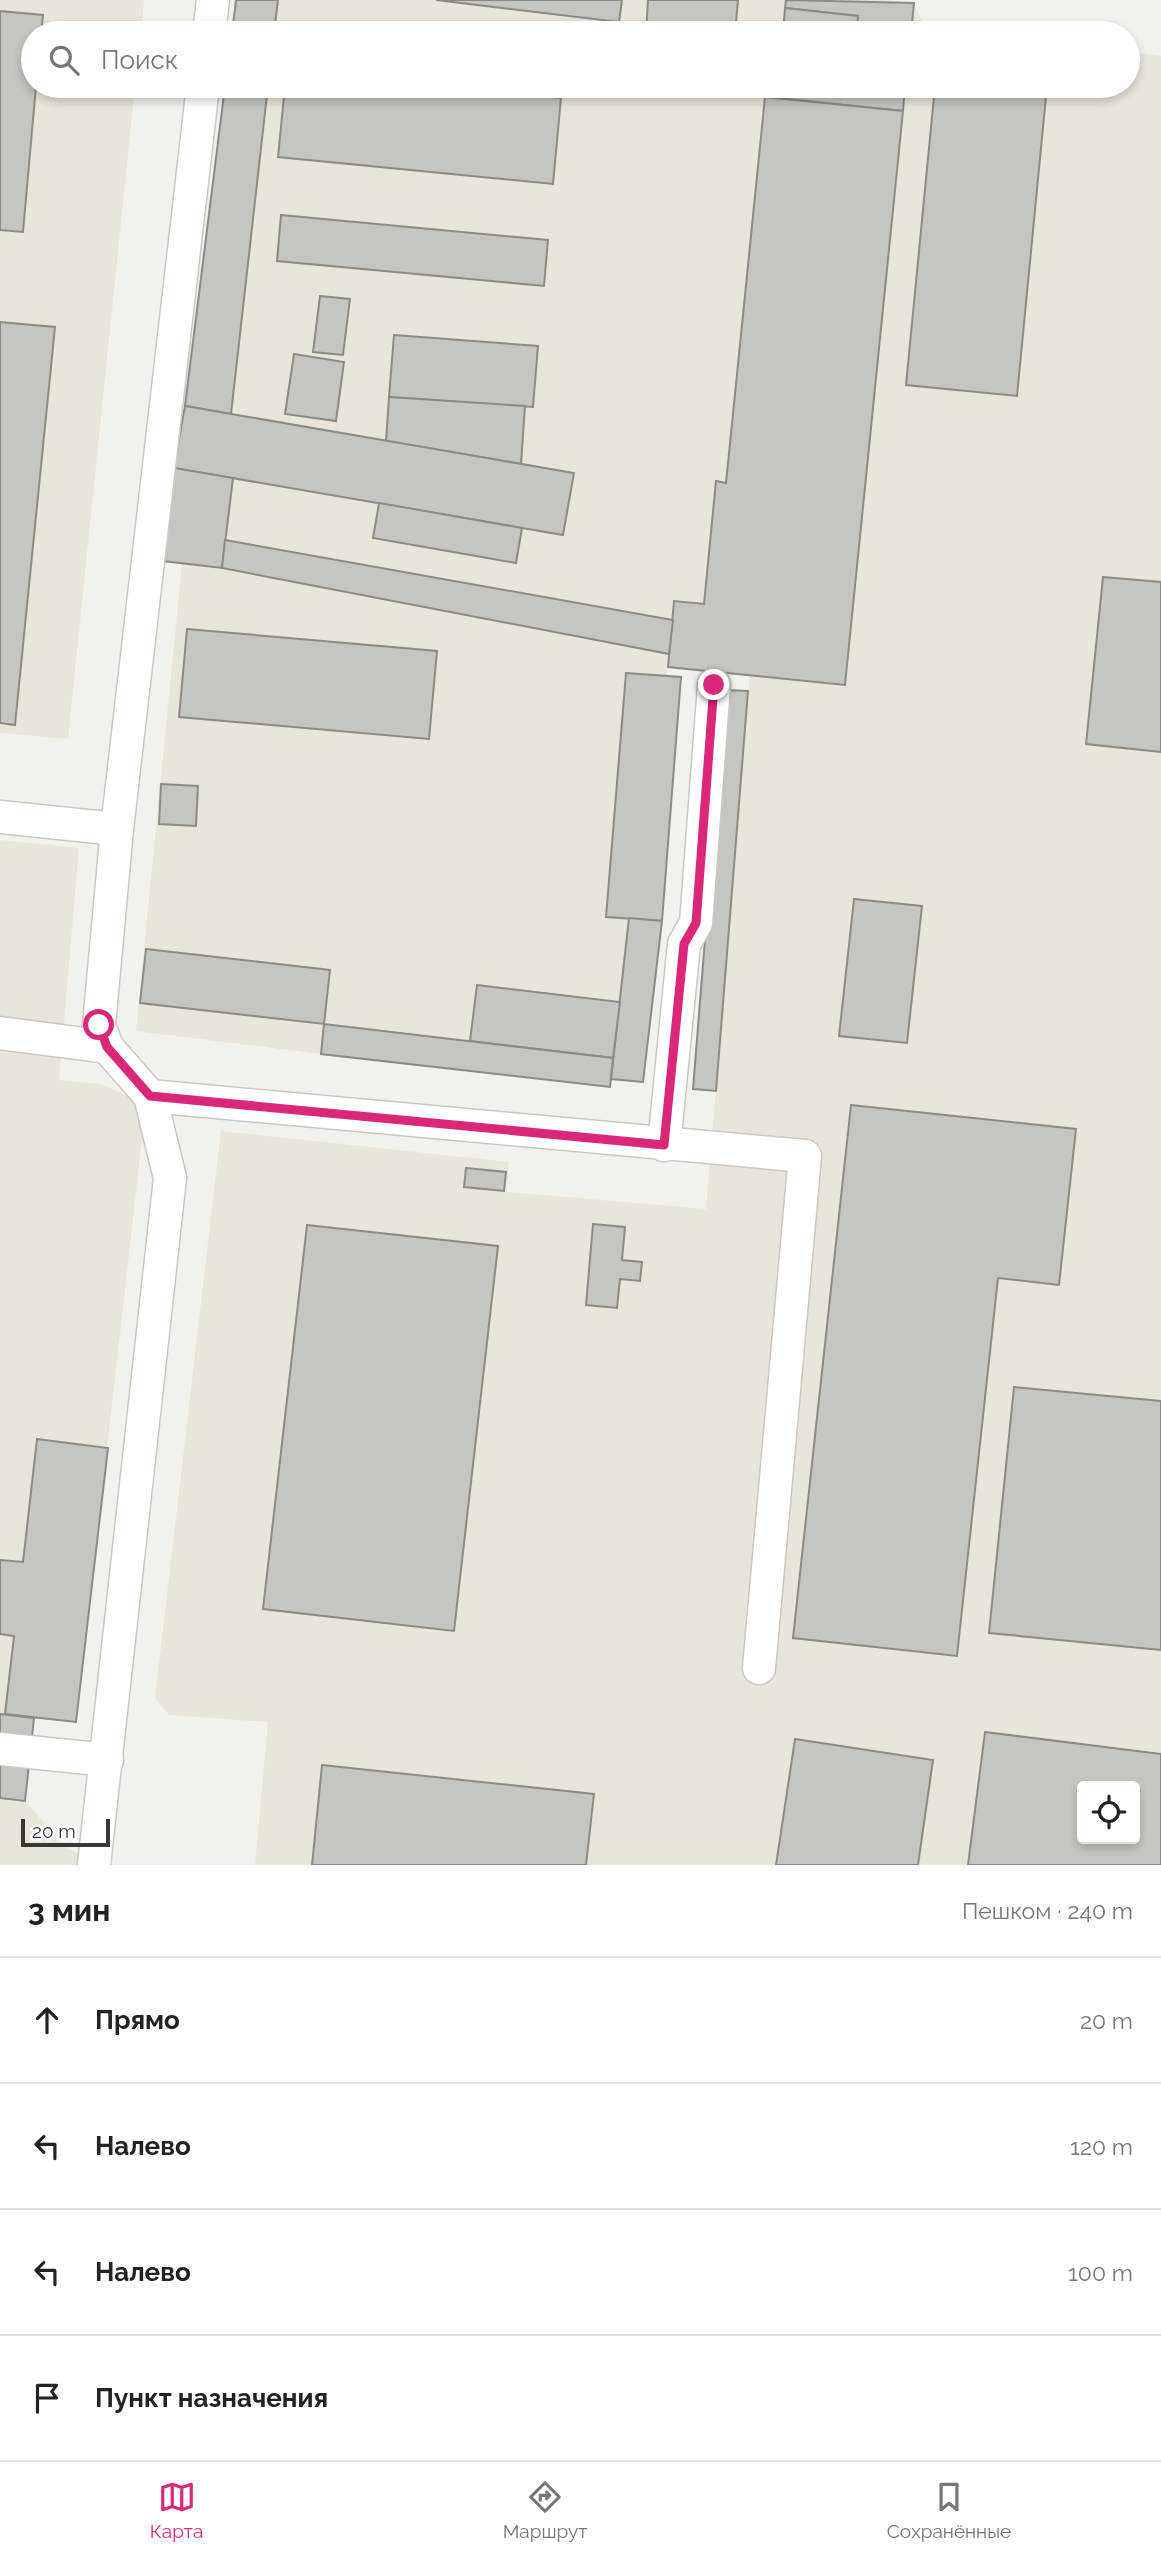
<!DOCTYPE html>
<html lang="ru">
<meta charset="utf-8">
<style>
:root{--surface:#fff;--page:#f2f2f2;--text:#222;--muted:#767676;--line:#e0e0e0;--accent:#db2777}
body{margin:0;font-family:Raleway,sans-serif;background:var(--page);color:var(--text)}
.controls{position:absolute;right:21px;bottom:21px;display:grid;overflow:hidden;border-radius:7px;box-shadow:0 4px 10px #0003}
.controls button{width:63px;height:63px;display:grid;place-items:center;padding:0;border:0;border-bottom:2px solid var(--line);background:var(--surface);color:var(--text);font:35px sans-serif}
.scale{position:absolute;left:21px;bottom:18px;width:89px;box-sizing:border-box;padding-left:7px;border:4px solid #383735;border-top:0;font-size:19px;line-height:24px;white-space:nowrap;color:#383735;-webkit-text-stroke:5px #fffffd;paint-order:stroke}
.stop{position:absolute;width:21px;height:21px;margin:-16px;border:5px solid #db2777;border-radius:50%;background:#fff}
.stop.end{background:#db2777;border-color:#fff;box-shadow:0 2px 7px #0008}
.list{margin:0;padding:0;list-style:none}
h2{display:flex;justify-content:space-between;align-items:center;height:91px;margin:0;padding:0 28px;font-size:30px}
h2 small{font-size:23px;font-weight:400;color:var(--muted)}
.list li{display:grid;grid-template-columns:46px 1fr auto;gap:21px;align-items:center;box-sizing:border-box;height:126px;padding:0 28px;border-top:2px solid var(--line)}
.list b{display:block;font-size:26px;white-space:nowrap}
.list em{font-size:23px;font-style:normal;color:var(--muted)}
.icon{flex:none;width:38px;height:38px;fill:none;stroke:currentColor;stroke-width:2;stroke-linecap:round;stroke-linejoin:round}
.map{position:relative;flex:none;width:1161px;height:1865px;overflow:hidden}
.search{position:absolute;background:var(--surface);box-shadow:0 4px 10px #0003;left:21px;right:21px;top:21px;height:77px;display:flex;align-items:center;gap:18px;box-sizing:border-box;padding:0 24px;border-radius:38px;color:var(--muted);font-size:26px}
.sheet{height:595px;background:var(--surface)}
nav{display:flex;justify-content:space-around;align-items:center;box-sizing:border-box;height:98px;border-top:2px solid var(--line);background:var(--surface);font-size:19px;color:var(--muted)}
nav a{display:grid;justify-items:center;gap:4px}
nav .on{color:var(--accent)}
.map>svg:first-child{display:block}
.built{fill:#eae5d9;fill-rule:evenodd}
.building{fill:#c5c6c0;stroke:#8b8b86;stroke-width:2;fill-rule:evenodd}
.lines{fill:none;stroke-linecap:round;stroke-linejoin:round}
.minor-casing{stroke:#cac8c3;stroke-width:35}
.minor{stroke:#fff;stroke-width:32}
.route{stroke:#db2777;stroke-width:9}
</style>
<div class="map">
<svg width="1161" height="1865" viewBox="0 0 1161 1865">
<rect width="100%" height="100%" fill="#f3f1eb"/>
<g class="built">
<polygon points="0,0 144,0 141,33 33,33 33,86 135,86 68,739 0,733"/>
<polygon points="236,0 884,0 914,3 927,33 232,33"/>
<path d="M1128,52L1161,56V1865H255L268,1722L169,1715L155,1698L221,1131L509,1162L507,1192L706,1209L750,675L668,668L629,919L613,1058L325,1024L321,1054L136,1031L182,564L163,561L225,86H1128ZM1082,1786H1135V1839H1082Z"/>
<polygon points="0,840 79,848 59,1080 101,1084 146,1104 76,1722 34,1718 25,1801 66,1848 106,1865 0,1865"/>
</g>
<g class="building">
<polygon points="236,0 278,0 274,33 232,33"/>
<polygon points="436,0 622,0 619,22"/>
<polygon points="648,0 738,0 735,33 646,33"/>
<polygon points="786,0 914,3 911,33 856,33 858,16 785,8"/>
<polygon points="785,8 858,16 856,33 783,33"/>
<polygon points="0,11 43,15 41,33 33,33 33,86 36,86 23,232 0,230"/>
<polygon points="225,86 268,86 231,414 185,406"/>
<polygon points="285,86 430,86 561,98 553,184 278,157"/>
<polygon points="778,86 905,86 903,111 777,98"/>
<polygon points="935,86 1047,86 1017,396 906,385"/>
<polygon points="765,97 903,111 845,685 668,667 674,601 704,604 716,481 726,483"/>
<polygon points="281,215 548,240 544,286 277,261"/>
<polygon points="320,296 350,299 343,355 313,352"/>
<polygon points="0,322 55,327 15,725 0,723"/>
<polygon points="394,335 538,346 533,407 389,397"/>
<polygon points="294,354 344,362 336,421 285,414"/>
<polygon points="389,397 525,406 521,464 386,441"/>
<polygon points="185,406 574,473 563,535 174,468"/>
<polygon points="174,468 233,478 222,568 163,561"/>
<polygon points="379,503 522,528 516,563 373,538"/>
<polygon points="225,540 673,620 669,654 222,568"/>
<polygon points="1103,577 1161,582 1161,752 1086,744"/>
<polygon points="187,629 437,651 429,739 179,717"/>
<polygon points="626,673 681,677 662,921 606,917"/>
<polygon points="725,690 748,691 716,1091 693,1089"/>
<polygon points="161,784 198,786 196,826 159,824"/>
<polygon points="854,899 922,906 907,1043 839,1036"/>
<polygon points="629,918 662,921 643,1082 611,1079"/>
<polygon points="146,949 330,970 324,1024 140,1003"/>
<polygon points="477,985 620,1002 613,1058 470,1041"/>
<polygon points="324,1024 613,1058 610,1087 321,1054"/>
<polygon points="851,1105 1076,1129 1059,1285 998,1278 957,1656 793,1638"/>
<polygon points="466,1168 506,1172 504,1191 464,1187"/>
<polygon points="593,1224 625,1227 622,1260 642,1262 640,1281 620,1279 617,1308 586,1305"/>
<polygon points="307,1225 498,1246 454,1631 263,1609"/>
<polygon points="1014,1387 1161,1401 1161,1650 989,1633"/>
<polygon points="37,1439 108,1448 76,1722 5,1714 14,1636 0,1634 0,1560 23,1562"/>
<polygon points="0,1714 34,1718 25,1801 0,1798"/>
<path d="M985,1732L1161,1754V1865H968ZM1082,1786H1135V1839H1082Z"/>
<polygon points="795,1739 933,1760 918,1865 776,1865"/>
<polygon points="322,1765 594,1794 586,1865 312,1865"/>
</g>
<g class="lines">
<defs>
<g id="minor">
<polyline points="209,33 213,0"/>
<polyline points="0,817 117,829"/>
<polyline points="0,1033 107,1047"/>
<polyline points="150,1096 805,1156 759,1668"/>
<polyline points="664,1145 684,944 696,923 714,685"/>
<polyline points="0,1749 107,1760"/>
<polyline points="94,1865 170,1178 150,1096 107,1047 99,1025 117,829 203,86"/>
</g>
</defs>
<use href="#minor" class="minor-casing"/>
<use href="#minor" class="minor"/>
</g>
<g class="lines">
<polyline class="route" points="99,1025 107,1047 150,1096 664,1145 684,944 696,923 714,685"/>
</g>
</svg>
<div class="controls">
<button><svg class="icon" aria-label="locate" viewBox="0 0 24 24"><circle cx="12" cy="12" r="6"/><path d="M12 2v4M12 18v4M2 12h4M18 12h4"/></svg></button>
</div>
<div class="scale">20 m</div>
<div class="stop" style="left:99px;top:1025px"></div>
<div class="stop end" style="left:714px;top:685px"></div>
<div class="search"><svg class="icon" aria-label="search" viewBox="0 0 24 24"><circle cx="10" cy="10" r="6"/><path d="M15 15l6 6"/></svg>Поиск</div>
</div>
<section class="sheet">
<h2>3 мин<small>Пешком · 240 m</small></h2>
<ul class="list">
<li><svg class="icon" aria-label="ahead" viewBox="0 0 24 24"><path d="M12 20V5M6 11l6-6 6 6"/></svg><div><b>Прямо</b></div><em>20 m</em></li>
<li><svg class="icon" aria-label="left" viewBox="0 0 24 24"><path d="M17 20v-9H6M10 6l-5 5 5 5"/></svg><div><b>Налево</b></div><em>120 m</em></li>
<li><svg class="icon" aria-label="left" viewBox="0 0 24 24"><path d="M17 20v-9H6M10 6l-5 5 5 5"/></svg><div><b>Налево</b></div><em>100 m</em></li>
<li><svg class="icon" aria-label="arrive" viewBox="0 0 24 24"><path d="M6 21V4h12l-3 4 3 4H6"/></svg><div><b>Пункт назначения</b></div></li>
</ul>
</section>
<nav>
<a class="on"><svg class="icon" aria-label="map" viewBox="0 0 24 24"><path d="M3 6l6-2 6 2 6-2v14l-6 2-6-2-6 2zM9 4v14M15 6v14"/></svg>Карта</a>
<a><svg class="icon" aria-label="directions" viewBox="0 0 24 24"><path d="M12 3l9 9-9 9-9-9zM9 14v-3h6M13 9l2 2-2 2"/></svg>Маршрут</a>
<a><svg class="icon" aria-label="saved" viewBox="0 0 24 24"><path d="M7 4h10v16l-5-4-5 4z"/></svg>Сохранённые</a>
</nav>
